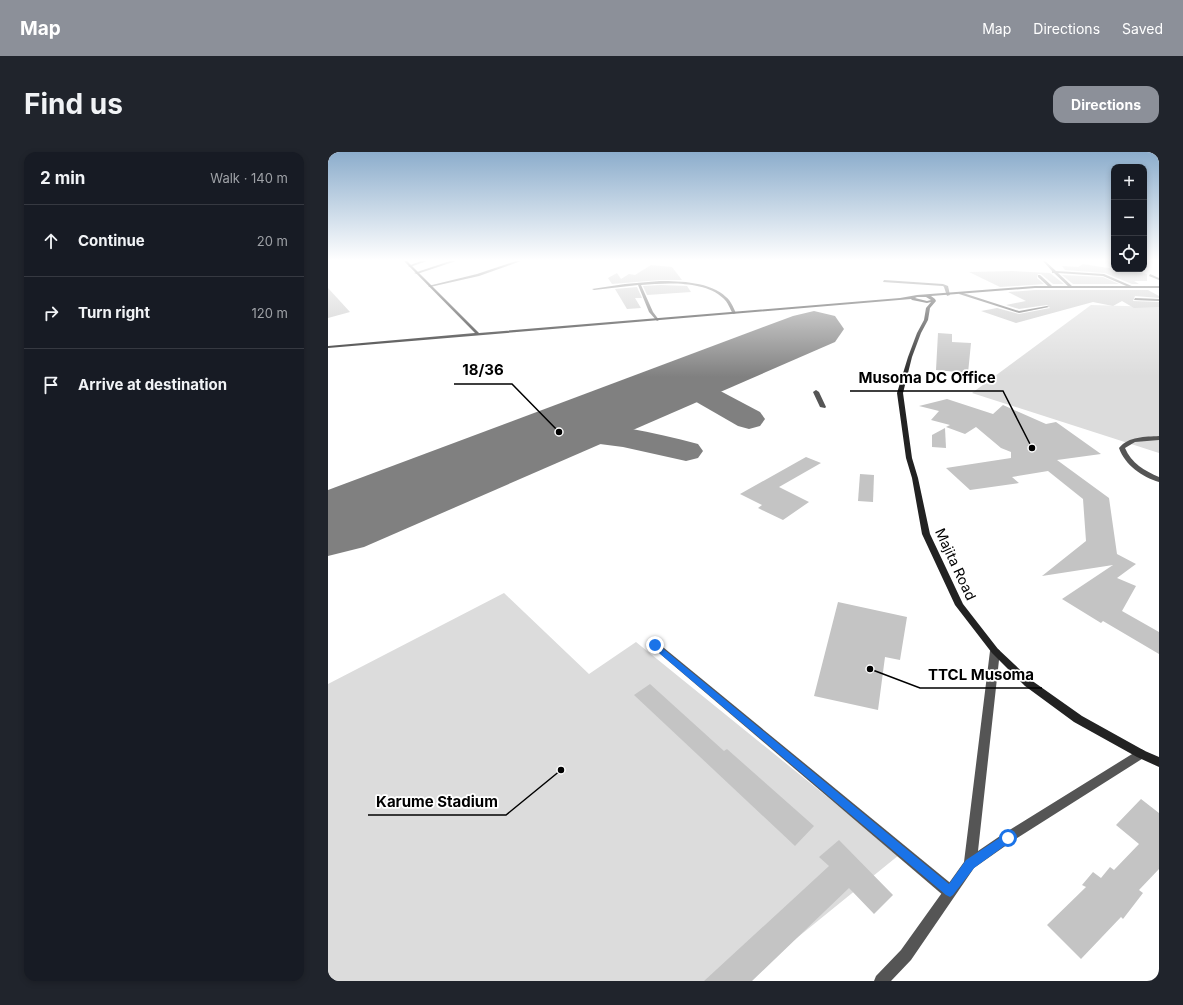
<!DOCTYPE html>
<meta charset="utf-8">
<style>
:root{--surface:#171b24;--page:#20242c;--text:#f1f3f6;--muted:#9ea1a6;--line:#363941;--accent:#8c9099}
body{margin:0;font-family:Inter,sans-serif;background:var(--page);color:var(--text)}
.controls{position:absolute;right:12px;top:12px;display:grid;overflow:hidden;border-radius:8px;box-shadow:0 2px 6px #0003}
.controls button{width:36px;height:36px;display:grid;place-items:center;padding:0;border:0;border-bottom:1px solid var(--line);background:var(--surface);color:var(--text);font:20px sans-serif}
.stop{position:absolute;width:12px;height:12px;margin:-9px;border:3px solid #1a73e8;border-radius:50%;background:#fff}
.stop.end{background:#1a73e8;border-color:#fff;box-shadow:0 1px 4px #0008}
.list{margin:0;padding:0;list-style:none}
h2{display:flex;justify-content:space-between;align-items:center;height:52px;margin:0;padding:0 16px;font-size:17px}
h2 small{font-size:13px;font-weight:400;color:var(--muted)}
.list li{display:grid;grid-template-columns:26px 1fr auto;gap:12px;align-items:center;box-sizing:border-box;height:72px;padding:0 16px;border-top:1px solid var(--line)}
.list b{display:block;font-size:15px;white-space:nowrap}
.list em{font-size:13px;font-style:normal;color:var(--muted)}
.icon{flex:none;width:22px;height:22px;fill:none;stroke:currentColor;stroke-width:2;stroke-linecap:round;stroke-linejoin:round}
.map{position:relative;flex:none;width:831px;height:829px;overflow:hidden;border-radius:12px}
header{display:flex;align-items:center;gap:24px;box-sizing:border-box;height:56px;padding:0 20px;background:var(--accent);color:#fff}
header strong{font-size:19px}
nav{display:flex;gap:22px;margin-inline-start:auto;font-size:14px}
.intro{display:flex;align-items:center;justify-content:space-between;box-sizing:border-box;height:96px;padding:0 24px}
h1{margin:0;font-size:28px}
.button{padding:10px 18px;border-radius:12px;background:var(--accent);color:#fff;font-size:14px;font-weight:700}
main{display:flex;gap:24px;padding:0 24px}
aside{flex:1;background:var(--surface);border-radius:12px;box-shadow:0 2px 6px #0003}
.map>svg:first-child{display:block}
.green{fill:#dcdcdc}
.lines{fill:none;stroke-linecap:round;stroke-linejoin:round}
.taxiway{fill:#808080;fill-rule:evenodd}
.runway{fill:#808080;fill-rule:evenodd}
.building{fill:#c4c4c4}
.lane{fill:#555;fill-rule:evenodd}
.street{fill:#555;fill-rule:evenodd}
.secondary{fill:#222;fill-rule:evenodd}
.route{fill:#1a73e8}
.labels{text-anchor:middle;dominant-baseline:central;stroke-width:3.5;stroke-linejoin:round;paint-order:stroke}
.street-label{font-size:14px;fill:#000;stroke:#fff}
.leader{fill:none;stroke:#000;stroke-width:1.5}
.callout-dot{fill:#000;stroke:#fff;stroke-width:1.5}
.callout-label{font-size:15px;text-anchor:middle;font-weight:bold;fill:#000;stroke:#fff;stroke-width:3.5;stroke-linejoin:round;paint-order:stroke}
</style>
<header>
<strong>Map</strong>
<nav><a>Map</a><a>Directions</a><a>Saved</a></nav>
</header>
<div class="intro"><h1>Find us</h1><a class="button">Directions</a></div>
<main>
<aside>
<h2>2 min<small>Walk · 140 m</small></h2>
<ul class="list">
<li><svg class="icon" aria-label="ahead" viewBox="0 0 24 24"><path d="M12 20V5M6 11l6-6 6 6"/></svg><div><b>Continue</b></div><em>20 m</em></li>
<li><svg class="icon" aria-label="right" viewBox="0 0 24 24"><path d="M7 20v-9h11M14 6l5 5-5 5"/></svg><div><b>Turn right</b></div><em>120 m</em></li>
<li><svg class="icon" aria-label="arrive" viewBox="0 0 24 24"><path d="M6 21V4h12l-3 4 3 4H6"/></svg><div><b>Arrive at destination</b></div></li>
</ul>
</aside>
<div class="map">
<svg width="831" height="829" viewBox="0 0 831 829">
<rect width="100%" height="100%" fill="#fff"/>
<g class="green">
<polygon points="763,153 831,155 831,301 644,241"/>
<polygon points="176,441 261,522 308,490 571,703 416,829 0,829 0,532"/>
</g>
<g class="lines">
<g class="taxiway">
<polygon points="354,221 364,224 432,260 437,267 432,274 421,277 410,274 344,236 340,230 344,224"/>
<path d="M231,270C279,270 324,280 370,292L375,299L370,306L358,309L295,295L264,291L231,290L219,287L214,280L219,273Z"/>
</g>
<polygon class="runway" points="486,159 507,164 516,177 507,190 36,395 0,404 0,338 465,164"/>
</g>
<g class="building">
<polygon points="755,112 819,122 819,129 806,129 811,132 804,132 777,121 737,118 734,114 750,115"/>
<polygon points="323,113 344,115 354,128 332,128 284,132 280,126 289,121 293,127 301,122 307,123"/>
<polygon points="685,119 722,121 736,132 725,132 713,122 710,122 709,126 716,132 672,135 641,120"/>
<polygon points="734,123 775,125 791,132 745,132"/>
<polygon points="333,133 359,134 363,140 319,143 315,134"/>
<polygon points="309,135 314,146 307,146 313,156 299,157 287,137"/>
<polygon points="0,136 22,160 0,166"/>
<polygon points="707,138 820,138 831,144 831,146 807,144 805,149 831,150 831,155 806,156 794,149 785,154 765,150 688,171 653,159 669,156 691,162 722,156 719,153 691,157 678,153 698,149 680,140"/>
<polygon points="610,181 624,182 624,190 643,191 640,221 608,218"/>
<polygon points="619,247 665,262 675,253 718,272 728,270 773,302 729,308 781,346 789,402 808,412 789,426 808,434 794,459 831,480 831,502 775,469 773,471 734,447 785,413 714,424 758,389 755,347 720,319 684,325 691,331 642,338 618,316 683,306 683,300 673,296 648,275 637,282 618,275 622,273 603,268 611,259 591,254"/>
<polygon points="617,276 618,296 604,295 604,283"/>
<polygon points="478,305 493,311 451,335 481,350 455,368 430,356 434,353 412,342"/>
<polygon points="532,322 546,323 545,350 530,349"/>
<polygon points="510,450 579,465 572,508 557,505 550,558 486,544"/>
<polygon points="322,532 396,599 399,597 486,674 467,694 306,543"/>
<polygon points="813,647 831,661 831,717 811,738 815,741 795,767 793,765 753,807 719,773 758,735 754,733 765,720 773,726 782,715 786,718 811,692 788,673"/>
<polygon points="511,688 565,743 546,762 521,736 424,829 376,829 501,714 491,705"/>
</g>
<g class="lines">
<g class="lane">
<polygon points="488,238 491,240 498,255 497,256 492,255 485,240"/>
<polygon points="327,490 330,491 626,734 628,739 626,744 621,746 616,744 324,495 322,493 324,491"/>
</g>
<g class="street">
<polygon points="93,109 99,109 82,115 80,114"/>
<polygon points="122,109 128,109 89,122 86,121"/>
<polygon points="188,109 193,109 151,124 102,135 100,134 149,122"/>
<polygon points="715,109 717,109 728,119 776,122 806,135 803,136 775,124 730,121 745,135 742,136 726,121 724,121 724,119"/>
<polygon points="822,122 831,126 831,128 821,124"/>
<polygon points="710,123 712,123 724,134 724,136 722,136 710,125"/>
<polygon points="556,128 615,132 620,134 622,143 619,144 616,135 615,134 555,130"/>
<path d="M332,129C352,129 383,130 398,145C403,149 405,155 408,161L405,162C402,157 400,150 395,146C376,128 337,131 313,133L325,160L331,168L329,169L321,160L310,133L266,138L264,137L297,132Z"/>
<polygon points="632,140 691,159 719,154 721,155 691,161 631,142"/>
<polygon points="807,146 831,147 831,149 806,148"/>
<path d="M831,284V288L807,290L797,296C803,311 817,319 831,325V330C814,325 797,313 791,296C801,284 817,285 831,284Z"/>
<polygon points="667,496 670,497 672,499 650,699 675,682 809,599 813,597 817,599 818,602 817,605 683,690 646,716 583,808 563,829 546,829 548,824 573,798 636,710 662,499 664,497"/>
</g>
<path class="secondary" d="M76,109H79L151,181L572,146L589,143L707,134H831V136H707L603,144L607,147L608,149L602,156L600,168L593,181L584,205L575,241L584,306L590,326L602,382L635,452L670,497L703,528L754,564L817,599L831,605V615L809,605L746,570L697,534L664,501L627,453L594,382L584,326L578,306L569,241L580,205L589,181L596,168L598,156L603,150L599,151L584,148L583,147L0,196V194L147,181ZM589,145H598L603,148L599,149L587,146Z"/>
</g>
<linearGradient id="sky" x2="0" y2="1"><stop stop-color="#8cadcc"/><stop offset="0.48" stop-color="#fff"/><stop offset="1" stop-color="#fff" stop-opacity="0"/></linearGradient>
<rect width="831" height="225" fill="url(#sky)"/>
<polygon class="route" points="327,490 621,732 638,708 676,683 680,681 683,683 684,686 683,689 646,716 625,743 622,745 618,743 324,495 323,493"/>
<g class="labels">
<g class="street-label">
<text transform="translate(628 412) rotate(65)">Majita Road</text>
</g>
</g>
<path class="leader" d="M231 280L184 232H126M704 296L675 239H522M542 517L592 536H714M233 618L178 663H40"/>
<g class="callout-dot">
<circle cx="231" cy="280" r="4"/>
<circle cx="704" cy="296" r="4"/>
<circle cx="542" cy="517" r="4"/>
<circle cx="233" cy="618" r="4"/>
</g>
<g class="callout-label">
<text x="155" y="223">18/36</text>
<text x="599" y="231">Musoma DC Office</text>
<text x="653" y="528">TTCL Musoma</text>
<text x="109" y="655">Karume Stadium</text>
</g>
</svg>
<div class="controls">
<button>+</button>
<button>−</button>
<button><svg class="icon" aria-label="locate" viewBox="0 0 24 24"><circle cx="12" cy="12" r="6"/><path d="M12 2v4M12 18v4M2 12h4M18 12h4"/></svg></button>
</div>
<div class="stop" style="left:680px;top:686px"></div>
<div class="stop end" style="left:327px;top:493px"></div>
</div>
</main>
